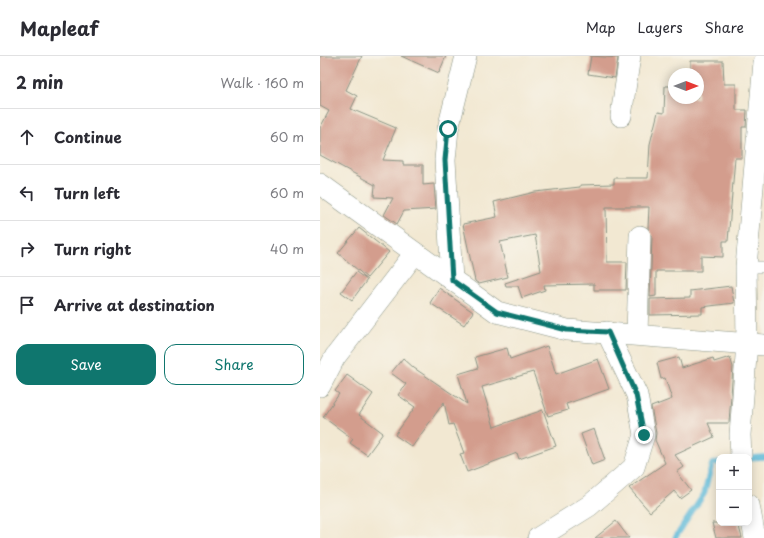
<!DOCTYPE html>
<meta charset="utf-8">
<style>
:root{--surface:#fff;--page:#f7f7f7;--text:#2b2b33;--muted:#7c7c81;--line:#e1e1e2;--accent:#0f766e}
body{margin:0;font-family:"Playpen Sans",sans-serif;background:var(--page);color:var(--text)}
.controls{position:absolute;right:12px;bottom:12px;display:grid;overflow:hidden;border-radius:8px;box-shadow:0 2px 10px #0003}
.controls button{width:36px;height:36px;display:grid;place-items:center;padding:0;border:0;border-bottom:1px solid var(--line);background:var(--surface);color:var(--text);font:20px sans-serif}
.compass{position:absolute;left:348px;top:12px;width:36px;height:36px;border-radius:50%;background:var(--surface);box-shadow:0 2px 10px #0003;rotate:90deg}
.stop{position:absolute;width:12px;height:12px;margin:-9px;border:3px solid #0f766e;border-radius:50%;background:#fff}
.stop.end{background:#0f766e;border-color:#fff;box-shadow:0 1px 4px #0008}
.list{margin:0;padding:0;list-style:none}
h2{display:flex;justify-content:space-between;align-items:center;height:52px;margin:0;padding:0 16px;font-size:17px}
h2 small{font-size:13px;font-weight:400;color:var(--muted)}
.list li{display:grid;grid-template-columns:26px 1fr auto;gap:12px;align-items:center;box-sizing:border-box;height:56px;padding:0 16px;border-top:1px solid var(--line)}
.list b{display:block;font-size:15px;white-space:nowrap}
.list em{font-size:13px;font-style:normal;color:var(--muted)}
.actions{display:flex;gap:8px;padding:12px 16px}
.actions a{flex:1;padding:9px 0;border:1px solid var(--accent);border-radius:12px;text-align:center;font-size:14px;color:var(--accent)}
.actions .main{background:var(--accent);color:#fff}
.icon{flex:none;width:22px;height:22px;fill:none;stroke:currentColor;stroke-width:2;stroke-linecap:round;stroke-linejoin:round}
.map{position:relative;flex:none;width:444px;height:482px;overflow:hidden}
header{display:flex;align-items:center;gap:24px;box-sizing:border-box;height:56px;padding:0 20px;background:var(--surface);border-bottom:1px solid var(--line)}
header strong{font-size:19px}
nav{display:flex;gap:22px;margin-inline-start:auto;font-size:14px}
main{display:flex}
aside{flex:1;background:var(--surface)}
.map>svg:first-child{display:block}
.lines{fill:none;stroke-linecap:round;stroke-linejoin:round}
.stream{stroke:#5bb9d9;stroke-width:5.5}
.building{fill:#d39d8d}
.lane-casing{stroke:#889283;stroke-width:12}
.street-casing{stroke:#889283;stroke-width:22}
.lane{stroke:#fff;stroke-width:11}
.street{stroke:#fff;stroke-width:21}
.route{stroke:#0f766e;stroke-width:5}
</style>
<header>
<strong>Mapleaf</strong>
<nav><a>Map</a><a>Layers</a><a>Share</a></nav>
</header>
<main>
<aside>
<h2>2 min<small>Walk · 160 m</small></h2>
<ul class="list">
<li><svg class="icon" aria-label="ahead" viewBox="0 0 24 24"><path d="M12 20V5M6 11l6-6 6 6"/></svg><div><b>Continue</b></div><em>60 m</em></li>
<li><svg class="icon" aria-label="left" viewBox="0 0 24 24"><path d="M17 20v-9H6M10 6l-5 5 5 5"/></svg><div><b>Turn left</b></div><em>60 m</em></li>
<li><svg class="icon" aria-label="right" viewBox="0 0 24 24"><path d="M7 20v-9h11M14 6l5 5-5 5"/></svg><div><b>Turn right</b></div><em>40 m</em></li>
<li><svg class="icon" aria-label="arrive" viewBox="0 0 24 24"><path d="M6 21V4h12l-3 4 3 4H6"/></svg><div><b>Arrive at destination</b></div></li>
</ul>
<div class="actions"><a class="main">Save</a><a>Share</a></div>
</aside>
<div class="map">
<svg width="444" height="482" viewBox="0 0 444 482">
<rect width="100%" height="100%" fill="#f7f3e8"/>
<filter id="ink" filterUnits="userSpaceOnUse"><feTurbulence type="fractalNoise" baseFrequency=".025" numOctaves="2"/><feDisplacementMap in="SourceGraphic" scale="8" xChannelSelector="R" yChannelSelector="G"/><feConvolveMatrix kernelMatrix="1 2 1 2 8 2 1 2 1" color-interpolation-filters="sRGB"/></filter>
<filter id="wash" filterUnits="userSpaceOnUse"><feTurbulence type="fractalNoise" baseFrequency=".012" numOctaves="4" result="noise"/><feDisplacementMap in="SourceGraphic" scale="16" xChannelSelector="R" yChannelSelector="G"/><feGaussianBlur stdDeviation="0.9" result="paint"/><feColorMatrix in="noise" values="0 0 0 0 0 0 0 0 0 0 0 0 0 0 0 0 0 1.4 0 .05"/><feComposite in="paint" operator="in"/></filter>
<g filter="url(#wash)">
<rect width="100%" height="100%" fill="#f2e8d2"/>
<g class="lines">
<g class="stream">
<polyline points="429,402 444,401"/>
<polyline points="355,482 384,438 392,408 399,406"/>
</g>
</g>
<g id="blocks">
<g class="building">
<polygon points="0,0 42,0 26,34 37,40 31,53 76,72 63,104 83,105 83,109 103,109 103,129 114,128 116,153 84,155 77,168 64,159 73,142 54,141 55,129 0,99 0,72 9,55 0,50"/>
<polygon points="81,0 126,0 119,17"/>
<polygon points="271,0 298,2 295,22 268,18"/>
<polygon points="370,5 403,5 404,28 416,28 416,54 427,54 426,71 422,71 422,102 415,102 408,185 403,185 403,201 381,200 381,215 336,215 336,240 330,241 332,180 328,172 329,151 286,151 287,206 307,206 306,234 274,234 274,228 224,229 225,234 202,242 198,230 186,230 185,227 221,215 215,179 180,186 188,221 159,228 155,225 143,168 177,161 174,146 215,136 260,131 260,129 294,128 294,122 328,122 330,88 338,56 344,57 345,30 354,30 354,42 378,42 378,18 370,18"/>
<polygon points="39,172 69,196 47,222 18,197"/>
<polygon points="36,216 47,224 32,244 21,236"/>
<polygon points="411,230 414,247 382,251 382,258 330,259 330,243 370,242 370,235"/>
<polygon points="119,232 153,256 144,269 110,247"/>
<polygon points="227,290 236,318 278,303 289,333 246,348 248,354 228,360 213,316 162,331 174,371 223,354 236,390 199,403 197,397 147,416 140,398 144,397 133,368 129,369 124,346 92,391 75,379 95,351 78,339 86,328 71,317 83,302 94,312 147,348 138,318 158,312 155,301 187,292 190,303"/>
<polygon points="359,301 362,312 393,302 394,306 410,301 413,311 409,367 388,367 394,381 355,399 364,411 357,416 371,434 360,442 354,435 330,456 309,432 345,407 335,384 336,377 331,351 352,343 345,322 341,323 337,307"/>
<polygon points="27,319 53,338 39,359 63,377 47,399 30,387 33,383 3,361 19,338 15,335"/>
<polygon points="274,373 285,404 272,409 261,378"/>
<polygon points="296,465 309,482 275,482"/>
<polygon points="392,467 418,467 422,482 396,482"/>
</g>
</g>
</g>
<g filter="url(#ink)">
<use href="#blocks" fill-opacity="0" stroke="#889283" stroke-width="1"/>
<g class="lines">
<defs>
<polyline id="lane" points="426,211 444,211"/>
<g id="street">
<polyline points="301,60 310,0"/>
<polyline points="0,128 177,256 247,274 444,289"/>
<polyline points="132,224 125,104 128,73 146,0"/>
<polyline points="317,278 320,180"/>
<polyline points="0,330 15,301 95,197"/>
<polyline points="421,401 420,379 427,287 426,211 444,6"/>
<polyline points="429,449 435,482"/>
<polyline points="218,482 269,450 314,411 324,379 317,339 287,276"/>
</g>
</defs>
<use href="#lane" class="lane-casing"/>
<use href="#street" class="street-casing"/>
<use href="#lane" class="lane"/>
<use href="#street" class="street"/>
</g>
</g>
<g class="lines" filter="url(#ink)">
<polyline class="route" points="128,73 125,104 132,224 177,256 247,274 288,276 316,339 324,379"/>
</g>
</svg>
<div class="controls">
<button>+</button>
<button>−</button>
</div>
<svg class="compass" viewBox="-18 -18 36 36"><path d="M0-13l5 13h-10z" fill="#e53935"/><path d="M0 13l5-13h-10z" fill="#7c7c81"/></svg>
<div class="stop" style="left:128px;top:73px"></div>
<div class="stop end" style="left:324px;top:379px"></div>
</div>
</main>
